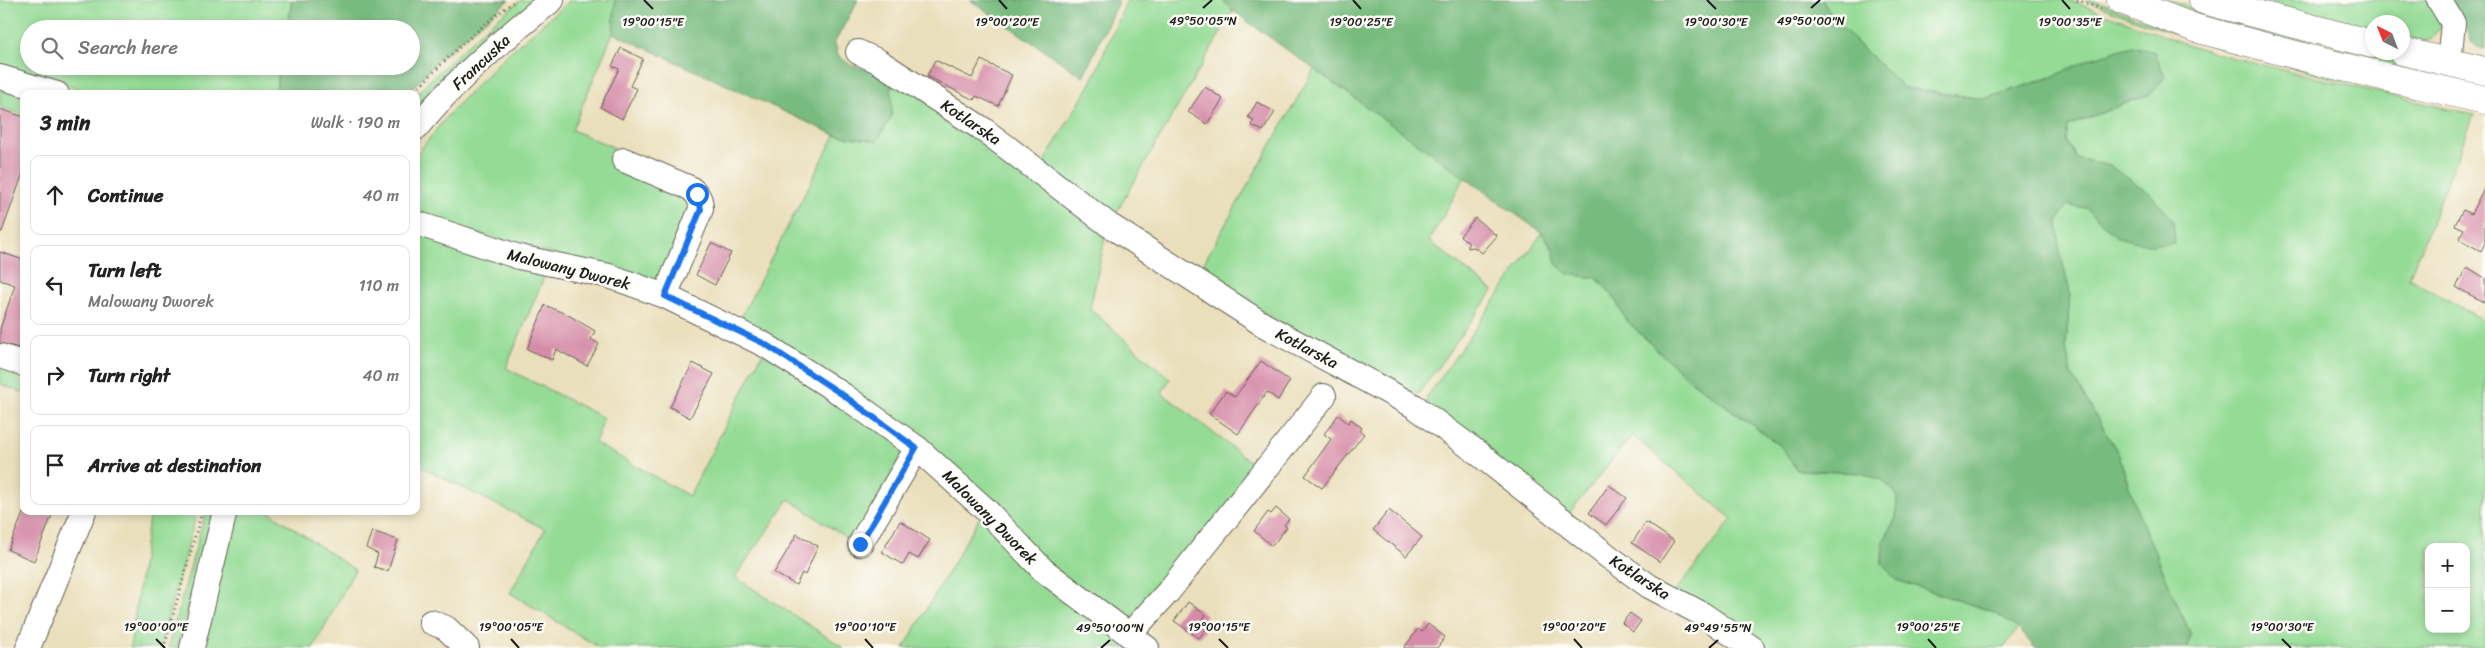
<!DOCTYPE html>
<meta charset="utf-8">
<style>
:root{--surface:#fff;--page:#f2f2f2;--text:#222;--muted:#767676;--line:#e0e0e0}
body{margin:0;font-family:Sriracha,sans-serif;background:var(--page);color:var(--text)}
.controls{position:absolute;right:15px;bottom:15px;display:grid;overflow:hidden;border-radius:10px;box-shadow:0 2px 8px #0003}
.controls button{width:45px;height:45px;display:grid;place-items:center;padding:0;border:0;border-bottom:1px solid var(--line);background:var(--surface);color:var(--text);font:25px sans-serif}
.compass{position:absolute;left:2365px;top:15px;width:45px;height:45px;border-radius:50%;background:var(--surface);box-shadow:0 2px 8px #0003;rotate:318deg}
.stop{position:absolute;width:15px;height:15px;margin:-11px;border:4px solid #1a73e8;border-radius:50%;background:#fff}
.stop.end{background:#1a73e8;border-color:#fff;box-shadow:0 1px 5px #0008}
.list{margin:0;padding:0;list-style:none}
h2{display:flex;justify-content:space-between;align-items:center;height:65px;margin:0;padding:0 20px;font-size:21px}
h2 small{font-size:16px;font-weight:400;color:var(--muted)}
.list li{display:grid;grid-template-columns:32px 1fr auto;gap:15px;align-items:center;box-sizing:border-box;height:80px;margin:0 10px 10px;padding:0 10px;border:1px solid var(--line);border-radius:10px}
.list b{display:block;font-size:19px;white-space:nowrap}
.list p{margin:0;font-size:16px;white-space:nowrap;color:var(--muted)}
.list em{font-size:16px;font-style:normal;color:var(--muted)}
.icon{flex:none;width:28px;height:28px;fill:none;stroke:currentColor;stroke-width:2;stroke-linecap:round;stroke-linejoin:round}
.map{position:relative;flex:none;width:2485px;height:648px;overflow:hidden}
.search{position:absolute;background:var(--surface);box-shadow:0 2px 8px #0003;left:20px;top:20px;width:400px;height:55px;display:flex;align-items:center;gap:12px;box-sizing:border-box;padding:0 18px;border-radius:28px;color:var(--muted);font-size:19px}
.panel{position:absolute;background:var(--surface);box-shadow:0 2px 8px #0003;left:20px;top:90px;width:400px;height:425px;border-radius:10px}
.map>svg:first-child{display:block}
.green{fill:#94db95;stroke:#587c58;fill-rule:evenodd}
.forest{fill:#77bb7e;stroke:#4a6c4d}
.building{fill:#d68ca8}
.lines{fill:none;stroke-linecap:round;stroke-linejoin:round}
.minor-casing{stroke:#646054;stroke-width:26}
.major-casing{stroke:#646054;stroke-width:29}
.path{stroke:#646054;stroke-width:3;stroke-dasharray:1 4;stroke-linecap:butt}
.minor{stroke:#fff;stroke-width:24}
.major{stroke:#fff;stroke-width:28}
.route{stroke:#1a73e8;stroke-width:6}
.ticks{fill:none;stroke:#1c1c1c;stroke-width:2}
.labels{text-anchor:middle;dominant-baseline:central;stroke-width:5;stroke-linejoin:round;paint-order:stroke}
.street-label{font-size:16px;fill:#1c1c1c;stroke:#fdfcf7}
.ticks-label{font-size:12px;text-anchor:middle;fill:#1c1c1c;stroke:#fdfcf7;stroke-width:5;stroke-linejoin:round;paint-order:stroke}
</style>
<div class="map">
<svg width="2485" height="648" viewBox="0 0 2485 648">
<rect width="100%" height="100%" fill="#fdfcf7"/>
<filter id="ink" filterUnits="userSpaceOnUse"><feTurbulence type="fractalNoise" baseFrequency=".02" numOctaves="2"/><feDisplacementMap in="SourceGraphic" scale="10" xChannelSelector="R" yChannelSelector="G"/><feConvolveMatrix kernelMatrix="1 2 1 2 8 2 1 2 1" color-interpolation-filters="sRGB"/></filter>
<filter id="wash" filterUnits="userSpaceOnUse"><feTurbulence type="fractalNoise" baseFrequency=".0096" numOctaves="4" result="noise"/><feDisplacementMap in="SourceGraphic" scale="20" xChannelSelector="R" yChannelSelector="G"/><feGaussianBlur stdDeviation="1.12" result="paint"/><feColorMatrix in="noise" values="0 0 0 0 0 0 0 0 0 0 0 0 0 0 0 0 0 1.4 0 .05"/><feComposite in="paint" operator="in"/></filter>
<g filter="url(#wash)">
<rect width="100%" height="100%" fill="#eadfbb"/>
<g class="green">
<polygon points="0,0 292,0 287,29 29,29 29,66 279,66 276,94 95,94 0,65"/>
<path d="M521,0H535C492,32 451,66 416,107V96L425,85L482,31Z"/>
<polygon points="570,0 615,0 613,33 572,130 620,150 689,196 692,203 659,283 416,217 416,155 448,115 502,59"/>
<polygon points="1127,0 1222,0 1233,11 1111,222 1044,166 1045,160 1091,83"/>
<path d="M1822,0H2068L2189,45L2237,59L2474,115L2409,278L2485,321V648H2188L2190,633L2137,511L2118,453L2071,374L2066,347L2070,293L2059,247L2058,219L2067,205L2086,208L2117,237L2110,166L2076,158L2066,140L2068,126L2152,93L2090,59L2052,77L1984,99L1904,88L1837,23ZM2429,547H2466V629H2429Z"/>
<path d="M2084,0H2092L2185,36L2418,98C2301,72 2195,45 2084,0Z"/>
<polygon points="2149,0 2166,0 2264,30 2404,64 2403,70 2313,50"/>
<path d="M2241,0H2431L2443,24C2427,48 2426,38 2403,40L2402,22H2372V33Z"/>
<polygon points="1314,69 1465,177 1429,241 1493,291 1419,393 1414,396 1196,276"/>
<polygon points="891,74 1107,229 1090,309 1170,379 1162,393 1261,470 1129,620 1052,570 993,509 737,325 835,135 877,141"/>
<polygon points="0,86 24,94 24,115 0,107"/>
<polygon points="416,229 548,268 506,368 604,418 595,443 689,496 764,350 900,445 903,453 854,543 789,499 735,577 844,648 600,648 510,593 545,529 416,464"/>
<polygon points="1542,233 1568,274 1597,278 1613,296 1626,320 1686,377 1781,446 1797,470 1861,473 1882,480 1897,495 1896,518 1883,542 1882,563 1896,580 1991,611 2018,628 2004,648 1758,648 1673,594 1732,519 1632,435 1566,517 1426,405 1427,397"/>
<polygon points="0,363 24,370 24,393 0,384"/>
<polygon points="150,511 197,511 160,648 130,648"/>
<polygon points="206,511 214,512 177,648 168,648"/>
<polygon points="233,511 268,511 355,570 313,648 204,648"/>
<polygon points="982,513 1136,648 904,648"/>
</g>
<g class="forest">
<polygon points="292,0 509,0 438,60 407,94 276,94 279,66 411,66 411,29 287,29"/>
<polygon points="615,0 858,0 835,42 838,56 852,66 891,74 892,116 877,141 835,135 613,33"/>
<polygon points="970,0 1119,0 1083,77"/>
<polygon points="1222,0 1822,0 1837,23 1904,88 1984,99 2052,77 2090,59 2132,46 2155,52 2165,77 2152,93 2068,126 2066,140 2076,158 2110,166 2150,193 2173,220 2175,243 2152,245 2117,237 2086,208 2068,205 2058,220 2059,247 2070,293 2066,347 2071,374 2118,453 2137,511 2190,633 2188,648 2035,648 2018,628 1991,611 1896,580 1882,563 1883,542 1896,518 1897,495 1882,480 1861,473 1797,470 1781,446 1686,377 1626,320 1613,296 1597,278 1568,274 1556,264 1553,248 1542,233 1233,11"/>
<path d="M2448,0H2485V49C2468,47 2471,34 2465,23C2461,15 2454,7 2448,0Z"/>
</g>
<g id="blocks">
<g class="building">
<polygon points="621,48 643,59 630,86 637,89 622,119 600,107 619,69 612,66"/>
<polygon points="935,60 972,78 981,60 1012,75 998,106 976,96 974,100 927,76"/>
<polygon points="1205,87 1223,99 1207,124 1188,112"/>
<polygon points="1257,102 1275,112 1263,131 1251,125 1254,120 1248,117"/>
<polygon points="0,109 24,117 24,170 2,232 0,232"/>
<polygon points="2485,186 2485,243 2481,251 2459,239 2464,229 2455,225 2463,210 2471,214"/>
<polygon points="1475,218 1497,236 1482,253 1474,247 1468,248 1468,242 1460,236"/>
<polygon points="711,243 731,253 715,285 696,275"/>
<polygon points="0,252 24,260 24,349 0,343 0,329 15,285 0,280"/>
<polygon points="2467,267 2485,278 2485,303 2456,287"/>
<polygon points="545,305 570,316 595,331 591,339 599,344 587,366 556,349 552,360 527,349"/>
<polygon points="1261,361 1290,381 1278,400 1267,392 1238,434 1209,414 1226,391 1235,397"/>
<polygon points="693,363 714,374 690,418 670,407"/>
<polygon points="1338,415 1348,423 1351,419 1362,428 1360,431 1364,434 1322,488 1305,476 1331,439 1324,434"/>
<polygon points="1609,485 1627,498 1606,525 1589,513"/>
<polygon points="1276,508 1289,519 1284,525 1287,527 1272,546 1254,531 1268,512 1271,514"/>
<polygon points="1389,510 1422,537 1406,556 1373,530"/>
<polygon points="24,511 42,511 52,515 34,561 8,550"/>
<polygon points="900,521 930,540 918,559 909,554 903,565 882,552"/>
<polygon points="1646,522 1674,541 1660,562 1632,543"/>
<polygon points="372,531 398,540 388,571 374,567 378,554 366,548"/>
<polygon points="797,534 818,546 805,575 802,573 796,585 774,573"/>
<polygon points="1188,602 1206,615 1202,620 1209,625 1199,638 1174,621"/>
<polygon points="1630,613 1641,621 1633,632 1622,623"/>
<polygon points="1428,624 1445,637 1437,648 1404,648 1418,629 1422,632"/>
</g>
</g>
</g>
<g filter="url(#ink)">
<use href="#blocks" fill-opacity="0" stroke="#646054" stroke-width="1"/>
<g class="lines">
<defs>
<g id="minor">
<polyline points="2439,0 2453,23 2449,62"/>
<polyline points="858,52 878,61 984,130 1109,225 1264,325 1414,406 1478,453 1609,557 1649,586 1702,614 1752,648"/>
<polyline points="0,77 57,94"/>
<path d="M416,128C455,80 504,38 552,0"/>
<path d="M624,160L690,188C698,194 701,199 701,209L665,296"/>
<polyline points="416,223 519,257 609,276 665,296 765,345 843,395 917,448 986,510 1043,570 1147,648"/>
<polyline points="0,356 24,364"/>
<polyline points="860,544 917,448"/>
<polyline points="431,622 446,628 467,648"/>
<polyline points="1129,635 1168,592 1324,396"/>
<polyline points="28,648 84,511"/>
<polyline points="192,648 225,511"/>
</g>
<g id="major">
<polyline points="2121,0 2195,28 2322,62 2485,100"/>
<polyline points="2203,0 2372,44"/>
<polyline points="2402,51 2485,71"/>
</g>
</defs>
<use href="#minor" class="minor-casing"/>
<use href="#major" class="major-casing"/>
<g class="path">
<polyline points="2077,0 2102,9"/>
<path d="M413,94C445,59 478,28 516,0"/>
<polyline points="164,648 202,511"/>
</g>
<use href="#minor" class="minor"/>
<use href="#major" class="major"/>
</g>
</g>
<g class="lines" filter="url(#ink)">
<polyline class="route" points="697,194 701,209 665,296 765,344 843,395 916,448 860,544"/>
</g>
<path class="ticks" d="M644,0L653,9M999,0L1007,9M1353,0L1361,9M1707,0L1716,9M2062,0L2070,9M1203,8L1212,0M1811,8L1820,0M156,639L165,648M511,639L519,648M865,639L873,648M1219,639L1228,648M1574,639L1582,648M1928,639L1936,648M2282,639L2291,648M1101,648L1110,640M1709,648L1718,640"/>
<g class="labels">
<g class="street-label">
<text transform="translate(481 62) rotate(-43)">Francuska</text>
<text transform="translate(971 122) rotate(34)">Kotlarska</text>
<text transform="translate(569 269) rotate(14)">Malowany Dworek</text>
<text transform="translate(1307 348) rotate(28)">Kotlarska</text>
<text transform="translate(990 517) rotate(45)">Malowany Dworek</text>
<text transform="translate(1640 577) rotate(33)">Kotlarska</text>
</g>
</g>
<g class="ticks-label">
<text x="1203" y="25">49°50'05"N</text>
<text x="1811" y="25">49°50'00"N</text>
<text x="653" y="26">19°00'15"E</text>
<text x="1007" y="26">19°00'20"E</text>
<text x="1716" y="26">19°00'30"E</text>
<text x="2070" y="26">19°00'35"E</text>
<text x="1361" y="26">19°00'25"E</text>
<text x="156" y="631">19°00'00"E</text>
<text x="511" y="631">19°00'05"E</text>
<text x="865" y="631">19°00'10"E</text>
<text x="1219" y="631">19°00'15"E</text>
<text x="1574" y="631">19°00'20"E</text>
<text x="1928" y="631">19°00'25"E</text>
<text x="2282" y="631">19°00'30"E</text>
<text x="1110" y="632">49°50'00"N</text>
<text x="1718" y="632">49°49'55"N</text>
</g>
</svg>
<div class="controls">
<button>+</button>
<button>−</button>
</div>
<svg class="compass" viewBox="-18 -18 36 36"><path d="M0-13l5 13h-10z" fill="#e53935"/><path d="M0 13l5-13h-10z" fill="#767676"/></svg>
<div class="stop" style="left:697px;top:194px"></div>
<div class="stop end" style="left:860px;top:544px"></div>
<div class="search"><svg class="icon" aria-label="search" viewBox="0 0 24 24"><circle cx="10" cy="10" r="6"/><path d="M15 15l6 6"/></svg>Search here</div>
<section class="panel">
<h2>3 min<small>Walk · 190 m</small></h2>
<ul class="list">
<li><svg class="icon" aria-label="ahead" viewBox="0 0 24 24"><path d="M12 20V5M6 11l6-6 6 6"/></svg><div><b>Continue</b></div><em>40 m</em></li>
<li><svg class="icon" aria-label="left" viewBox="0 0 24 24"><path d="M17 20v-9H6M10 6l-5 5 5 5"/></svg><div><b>Turn left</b><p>Malowany Dworek</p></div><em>110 m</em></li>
<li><svg class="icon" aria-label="right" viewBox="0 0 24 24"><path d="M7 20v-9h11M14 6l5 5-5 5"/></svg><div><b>Turn right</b></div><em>40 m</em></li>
<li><svg class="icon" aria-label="arrive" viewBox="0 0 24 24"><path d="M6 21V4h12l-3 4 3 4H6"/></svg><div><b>Arrive at destination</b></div></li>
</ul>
</section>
</div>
